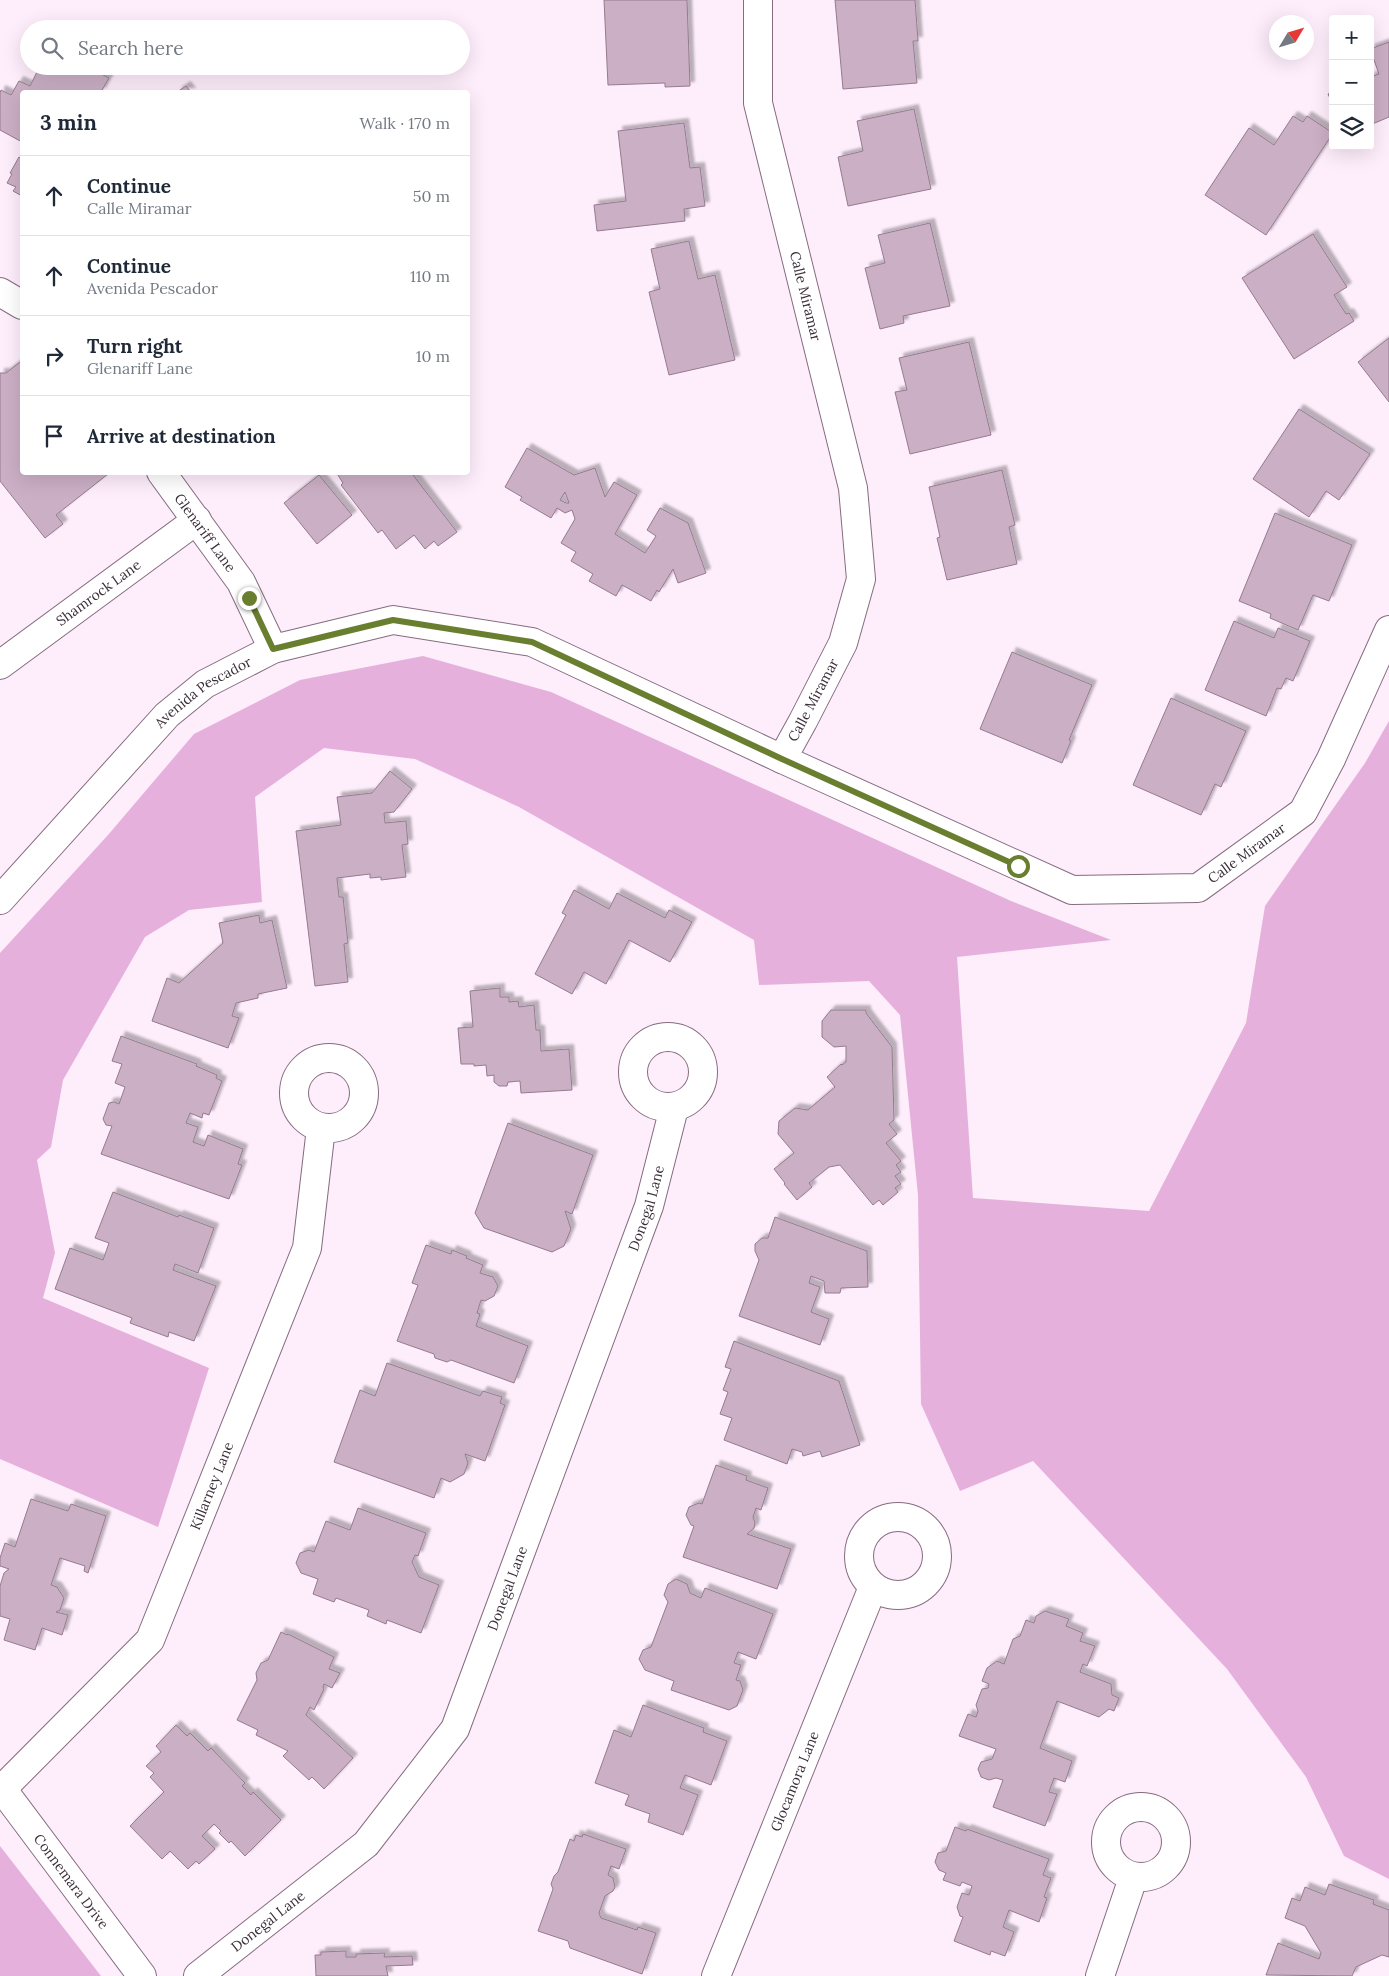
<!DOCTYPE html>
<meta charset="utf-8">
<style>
:root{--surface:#fff;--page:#f6f6f7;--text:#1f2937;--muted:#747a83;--line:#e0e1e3}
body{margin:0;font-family:Lora,serif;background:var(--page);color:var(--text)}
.controls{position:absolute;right:15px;top:15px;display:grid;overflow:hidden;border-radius:5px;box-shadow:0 5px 20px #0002}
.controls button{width:45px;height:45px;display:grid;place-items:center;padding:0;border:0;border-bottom:1px solid var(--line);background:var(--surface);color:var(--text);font:25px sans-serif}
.compass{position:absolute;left:1269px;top:15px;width:45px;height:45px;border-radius:50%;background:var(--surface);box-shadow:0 5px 20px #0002;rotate:52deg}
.stop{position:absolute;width:15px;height:15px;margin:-11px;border:4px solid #697e2f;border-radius:50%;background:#fff}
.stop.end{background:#697e2f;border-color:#fff;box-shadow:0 1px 5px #0008}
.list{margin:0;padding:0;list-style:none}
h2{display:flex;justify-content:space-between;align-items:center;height:65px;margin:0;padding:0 20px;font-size:21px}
h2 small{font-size:16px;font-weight:400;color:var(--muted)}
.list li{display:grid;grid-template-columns:32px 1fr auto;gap:15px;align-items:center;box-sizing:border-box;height:80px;padding:0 20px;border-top:1px solid var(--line)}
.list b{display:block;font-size:19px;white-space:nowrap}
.list p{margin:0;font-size:16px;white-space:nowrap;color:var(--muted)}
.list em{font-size:16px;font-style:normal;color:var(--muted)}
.icon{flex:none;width:28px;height:28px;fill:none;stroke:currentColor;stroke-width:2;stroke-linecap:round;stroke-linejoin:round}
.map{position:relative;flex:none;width:1389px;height:1976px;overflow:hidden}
.search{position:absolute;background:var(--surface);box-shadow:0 5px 20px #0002;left:20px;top:20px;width:450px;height:55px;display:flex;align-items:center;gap:12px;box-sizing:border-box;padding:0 18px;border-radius:28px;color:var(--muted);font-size:19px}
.panel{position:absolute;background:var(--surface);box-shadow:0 5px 20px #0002;left:20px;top:90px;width:450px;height:385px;border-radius:5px}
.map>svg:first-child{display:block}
.green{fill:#e6b0dc}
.building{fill:#cbafc5;stroke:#957b90;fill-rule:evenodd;filter:url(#shadow)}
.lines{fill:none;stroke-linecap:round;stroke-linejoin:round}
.minor-casing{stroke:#856c81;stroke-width:30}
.minor{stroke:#fff;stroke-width:28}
.route{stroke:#697e2f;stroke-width:6}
.labels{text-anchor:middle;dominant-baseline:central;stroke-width:4;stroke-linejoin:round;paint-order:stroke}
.street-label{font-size:14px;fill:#3a2f38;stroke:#fff}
</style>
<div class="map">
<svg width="1389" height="1976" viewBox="0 0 1389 1976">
<defs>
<filter id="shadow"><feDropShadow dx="4.5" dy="-4.5" stdDeviation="1" flood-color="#0004"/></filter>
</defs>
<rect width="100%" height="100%" fill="#feedfb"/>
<g class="green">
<polygon points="423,656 551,692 1011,901 1111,940 957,957 973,1198 1149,1211 1246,1023 1265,906 1365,763 1389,721 1389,1879 1344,1856 1306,1777 1227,1669 1033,1461 960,1491 921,1404 918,1195 900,1015 869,981 759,985 754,940 519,807 415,759 324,748 255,797 262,902 189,910 145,937 63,1080 51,1147 37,1160 55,1253 43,1298 209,1368 158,1527 0,1459 0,953 108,835 194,734 300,680"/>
<polygon points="0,1846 101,1976 0,1976"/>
</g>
<g class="building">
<polygon points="604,0 687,0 690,86 665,87 665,83 608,85"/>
<polygon points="835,0 915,0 918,41 913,41 917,83 843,89"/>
<polygon points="1389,42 1389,117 1370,125 1370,77 1379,74 1370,49"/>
<polygon points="40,66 86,66 109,78 101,92 22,92 22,142 0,130 0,93 1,90 11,95 19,81 30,86"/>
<polygon points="186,86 191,92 177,92"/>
<polygon points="1333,92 1333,105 1328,94"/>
<polygon points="914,109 931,189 848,206 838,157 863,151 857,121"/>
<polygon points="1293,116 1303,122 1307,116 1333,133 1266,235 1205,195 1249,128 1274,145"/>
<polygon points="684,123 690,168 700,167 705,206 684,209 685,221 597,231 594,205 626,201 618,131"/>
<polygon points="22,154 22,196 13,191 16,187 7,183 12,174 10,173 19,157 20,158"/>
<polygon points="930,223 950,306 903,316 904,323 880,329 865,268 885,263 878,235"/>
<polygon points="1313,234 1347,287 1334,295 1346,314 1349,313 1354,321 1294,359 1242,278"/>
<polygon points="689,241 698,279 715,275 735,360 669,375 649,292 660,289 651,249"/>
<polygon points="1389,338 1389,402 1358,362"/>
<polygon points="969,342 991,435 910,454 895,392 907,390 899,358"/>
<polygon points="20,362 22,365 22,472 108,474 56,515 63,524 45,538 0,481 0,373 6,373"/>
<polygon points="1299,409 1370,454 1339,500 1326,491 1309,517 1253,479"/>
<path d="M527,448L574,475L595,468L605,497L614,482L637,495L615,534L645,553L656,536L647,530L660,508L688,523L706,573L678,583L673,569L659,592L657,590L651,601L622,585L616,596L589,581L593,574L571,561L576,552L561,543L575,519L572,510L565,513L557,508L551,518L520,500L522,497L505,487ZM565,492L569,503H566L560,500Z"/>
<polygon points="1002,470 1015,525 1009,527 1017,564 947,580 937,538 940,537 929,487"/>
<polygon points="336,472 416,472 413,475 457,532 438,546 434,541 425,549 414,535 396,549 382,530 378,533 341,485 343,483"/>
<polygon points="319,475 352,515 317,544 284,503"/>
<polygon points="1275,513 1352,545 1329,601 1313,595 1298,630 1270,618 1271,614 1239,601"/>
<polygon points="1234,621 1274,638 1278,628 1310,641 1293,681 1286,678 1281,689 1277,688 1266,716 1205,690"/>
<polygon points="1012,652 1092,685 1069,740 1071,741 1062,763 980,729"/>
<polygon points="1171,698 1246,731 1221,787 1215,784 1201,815 1133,785"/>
<polygon points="390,771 412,789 394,812 384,813 385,823 406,821 408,844 402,845 406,877 381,880 381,877 370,878 370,874 337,878 339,897 343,897 348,943 344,944 348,982 315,986 296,831 341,825 337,797 372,793"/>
<polygon points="574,890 609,909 617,893 665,918 669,910 692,922 670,962 629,940 606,984 584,972 572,994 535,974 566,915 562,913"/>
<polygon points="259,915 260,923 272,920 287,988 258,994 258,998 236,1003 232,1016 239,1018 228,1048 152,1021 167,978 179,983 223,943 219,923"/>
<polygon points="500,988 500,997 509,997 509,1002 518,1001 519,1007 534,1005 536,1030 540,1030 541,1051 569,1049 572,1090 521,1093 520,1081 508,1082 507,1086 499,1086 494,1082 494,1075 487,1076 486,1065 474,1066 474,1064 461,1064 458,1028 473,1027 470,991"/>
<polygon points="831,1010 866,1010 866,1013 892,1047 894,1120 889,1124 897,1134 886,1143 901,1161 896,1165 901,1172 895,1176 901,1184 895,1188 898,1192 883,1205 879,1200 873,1205 840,1165 829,1167 809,1183 812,1187 797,1200 784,1184 785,1183 774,1169 794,1153 778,1134 779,1121 795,1108 808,1110 835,1087 827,1077 841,1064 842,1065 846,1062 846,1046 834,1047 822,1037 822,1021"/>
<polygon points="121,1036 197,1064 196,1066 217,1075 216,1078 222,1081 209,1115 203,1113 202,1118 190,1113 186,1123 198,1127 193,1142 204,1146 208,1135 243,1149 238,1164 242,1165 229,1199 101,1154 112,1126 106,1125 103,1119 109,1103 114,1102 119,1104 125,1087 115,1083 122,1064 112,1061"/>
<polygon points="508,1123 593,1155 572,1214 565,1211 571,1229 564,1246 552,1252 484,1228 475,1213"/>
<polygon points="113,1192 178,1217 179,1215 214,1228 198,1273 175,1264 173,1270 216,1286 194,1341 169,1332 168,1337 130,1323 132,1318 55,1289 70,1248 103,1260 109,1243 95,1238"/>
<polygon points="775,1217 867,1251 868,1287 841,1288 840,1293 825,1293 824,1281 811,1276 809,1283 820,1287 811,1312 829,1319 820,1345 739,1316 759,1260 755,1251 755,1244 762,1238 768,1238"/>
<polygon points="426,1245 451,1254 452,1250 467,1256 466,1258 483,1265 480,1273 493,1277 498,1286 494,1296 485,1301 481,1300 477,1313 480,1314 476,1326 528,1346 514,1383 451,1360 447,1362 435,1358 434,1354 397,1341 418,1285 412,1283"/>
<polygon points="734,1341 839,1381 860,1445 822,1457 820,1451 803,1456 802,1452 792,1449 787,1464 724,1440 732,1418 720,1414 728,1392 723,1390 731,1369 725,1367"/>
<polygon points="387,1363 480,1396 483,1391 502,1397 500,1403 505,1405 485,1461 465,1454 468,1463 464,1474 450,1482 441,1478 434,1498 334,1462 360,1390 375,1396"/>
<polygon points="716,1465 747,1476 746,1480 768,1488 761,1510 756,1508 753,1517 755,1523 754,1528 747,1534 791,1549 777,1589 683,1557 694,1526 691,1525 686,1515 689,1507 699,1503 702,1504"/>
<polygon points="31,1499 68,1511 71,1504 106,1516 88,1573 84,1571 85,1566 60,1558 51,1585 57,1587 64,1598 60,1610 56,1612 68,1615 62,1635 42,1628 35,1650 4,1640 10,1619 0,1616 0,1586 4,1573 9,1569 0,1566 0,1558 5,1543 15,1547"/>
<polygon points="358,1508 426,1533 418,1556 415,1555 412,1562 419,1577 439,1585 421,1633 387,1620 386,1624 367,1616 369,1610 336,1598 334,1602 313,1594 318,1579 301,1573 296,1563 300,1553 309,1550 314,1552 326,1521 350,1530"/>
<polygon points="676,1579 687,1584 690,1593 701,1598 705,1588 773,1614 756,1659 738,1652 734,1663 741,1665 736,1680 740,1681 743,1690 737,1706 729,1710 671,1690 674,1681 645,1670 639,1659 643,1650 651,1647 668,1602 664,1595 668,1584"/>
<polygon points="1045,1611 1069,1619 1066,1626 1083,1633 1080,1641 1095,1646 1087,1666 1083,1664 1080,1672 1111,1684 1112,1695 1119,1698 1114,1711 1109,1709 1099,1717 1057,1701 1040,1748 1072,1761 1065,1782 1054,1778 1049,1792 1057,1794 1045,1826 993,1807 1003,1780 996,1778 989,1780 981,1777 978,1769 981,1762 992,1759 996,1749 959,1736 968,1714 976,1717 978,1711 976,1705 982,1689 988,1688 989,1684 982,1681 987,1668 997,1661 1004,1664 1013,1639 1020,1636 1026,1620 1034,1623 1036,1616"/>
<polygon points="281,1632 287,1635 288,1634 334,1657 329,1669 340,1673 332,1688 324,1684 323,1687 324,1689 314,1710 310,1707 306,1715 353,1758 324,1789 312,1777 309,1780 283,1756 288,1751 256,1735 258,1730 237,1720 257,1680 256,1673 261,1663 268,1660"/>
<polygon points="643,1705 704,1728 703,1732 727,1741 711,1785 685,1775 680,1788 698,1795 683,1835 648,1822 650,1814 625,1805 629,1795 595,1783 614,1730 631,1737"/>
<polygon points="176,1725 187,1736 190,1733 208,1751 211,1748 245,1783 242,1786 251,1795 253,1792 281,1820 245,1856 231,1841 229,1843 219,1833 221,1831 214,1824 202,1836 215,1849 199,1864 196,1861 188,1869 170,1851 162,1859 130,1826 164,1792 150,1777 154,1773 146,1766 161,1752 156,1746"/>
<polygon points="955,1827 966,1831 967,1829 1049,1859 1043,1875 1051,1878 1044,1897 1047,1898 1039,1922 1009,1910 1003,1927 1014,1932 1005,1956 991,1951 990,1955 954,1941 963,1917 960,1916 957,1907 962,1893 969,1895 972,1886 962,1882 960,1886 943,1880 946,1873 939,1870 935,1862 938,1853 946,1851"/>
<polygon points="583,1834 626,1849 619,1869 611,1866 608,1875 613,1878 615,1887 613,1891 605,1896 599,1913 601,1918 637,1930 638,1927 656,1933 642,1974 570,1948 568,1941 538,1931 553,1889 551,1884 554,1876 558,1872 570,1839 574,1841 576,1835 582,1837"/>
<polygon points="1329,1884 1374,1900 1373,1904 1389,1910 1389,1957 1382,1955 1356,1967 1352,1976 1266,1975 1278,1943 1319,1959 1321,1953 1305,1926 1285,1918 1292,1898 1300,1901 1305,1887 1325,1895"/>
<polygon points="346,1951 346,1957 356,1957 356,1954 385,1953 384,1957 412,1956 413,1965 386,1966 388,1976 316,1976 315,1955 321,1955 321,1952"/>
</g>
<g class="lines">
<defs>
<g id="minor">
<path id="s1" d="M758,0V103L853,488L861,579L843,643L803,721L782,759"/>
<polyline points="0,292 22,305"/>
<path id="s2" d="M161,472L241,582L273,649"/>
<path id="s3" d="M0,665L197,520"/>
<path id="s4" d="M0,900L167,715L205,684L273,649L393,620L532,642L782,759L1072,890L1198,888L1303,812L1331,759L1389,630"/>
<circle cx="668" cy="1072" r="35"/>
<circle cx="329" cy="1093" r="35"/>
<circle cx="898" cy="1556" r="39"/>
<path id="s5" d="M0,1786L142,1976"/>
<path id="s6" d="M2,1789L150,1640L307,1248L321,1128"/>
<circle cx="1141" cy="1842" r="35"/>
<path id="s7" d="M198,1976L366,1844L455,1729L649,1206L674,1108"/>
<path id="s8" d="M716,1976L873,1587"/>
<polyline points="1100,1976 1133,1878"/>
</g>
</defs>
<use href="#minor" class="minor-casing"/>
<use href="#minor" class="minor"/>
</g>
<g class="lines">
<polyline class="route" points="249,598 273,649 393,620 532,642 782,759 1018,866"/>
</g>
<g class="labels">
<g class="street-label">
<text stroke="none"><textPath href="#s1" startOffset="302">Calle Miramar</textPath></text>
<text stroke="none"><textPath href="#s2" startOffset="75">Glenariff Lane</textPath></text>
<text stroke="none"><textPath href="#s3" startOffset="122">Shamrock Lane</textPath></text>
<text stroke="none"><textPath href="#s4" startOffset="292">Avenida Pescador</textPath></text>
<text transform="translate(813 700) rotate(-62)">Calle Miramar</text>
<text stroke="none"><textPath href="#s4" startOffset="1419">Calle Miramar</textPath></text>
<text stroke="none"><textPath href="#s7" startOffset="914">Donegal Lane</textPath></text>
<text stroke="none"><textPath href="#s6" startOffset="376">Killarney Lane</textPath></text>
<text stroke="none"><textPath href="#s7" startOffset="509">Donegal Lane</textPath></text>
<text stroke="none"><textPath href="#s8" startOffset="210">Glocamora Lane</textPath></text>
<text stroke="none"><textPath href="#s5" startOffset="119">Connemara Drive</textPath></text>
<text stroke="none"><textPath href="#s7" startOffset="89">Donegal Lane</textPath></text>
</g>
</g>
</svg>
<div class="controls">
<button>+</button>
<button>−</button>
<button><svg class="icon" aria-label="layers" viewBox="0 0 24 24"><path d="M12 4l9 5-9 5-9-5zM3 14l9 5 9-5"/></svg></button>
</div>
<svg class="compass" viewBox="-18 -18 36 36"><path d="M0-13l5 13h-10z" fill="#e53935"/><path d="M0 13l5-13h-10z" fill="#747a83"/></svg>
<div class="stop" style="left:1018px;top:866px"></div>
<div class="stop end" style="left:249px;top:598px"></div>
<div class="search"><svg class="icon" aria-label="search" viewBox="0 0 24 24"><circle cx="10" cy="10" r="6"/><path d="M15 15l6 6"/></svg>Search here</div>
<section class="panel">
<h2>3 min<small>Walk · 170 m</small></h2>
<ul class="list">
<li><svg class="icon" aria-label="ahead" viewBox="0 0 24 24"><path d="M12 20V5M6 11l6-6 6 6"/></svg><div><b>Continue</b><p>Calle Miramar</p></div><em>50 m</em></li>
<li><svg class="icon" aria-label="ahead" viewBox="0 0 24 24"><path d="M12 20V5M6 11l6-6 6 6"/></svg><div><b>Continue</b><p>Avenida Pescador</p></div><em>110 m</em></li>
<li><svg class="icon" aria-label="right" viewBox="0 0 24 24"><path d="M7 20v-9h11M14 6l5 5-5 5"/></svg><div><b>Turn right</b><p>Glenariff Lane</p></div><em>10 m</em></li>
<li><svg class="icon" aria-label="arrive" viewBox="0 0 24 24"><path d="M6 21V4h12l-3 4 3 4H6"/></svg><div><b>Arrive at destination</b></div></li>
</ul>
</section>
</div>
